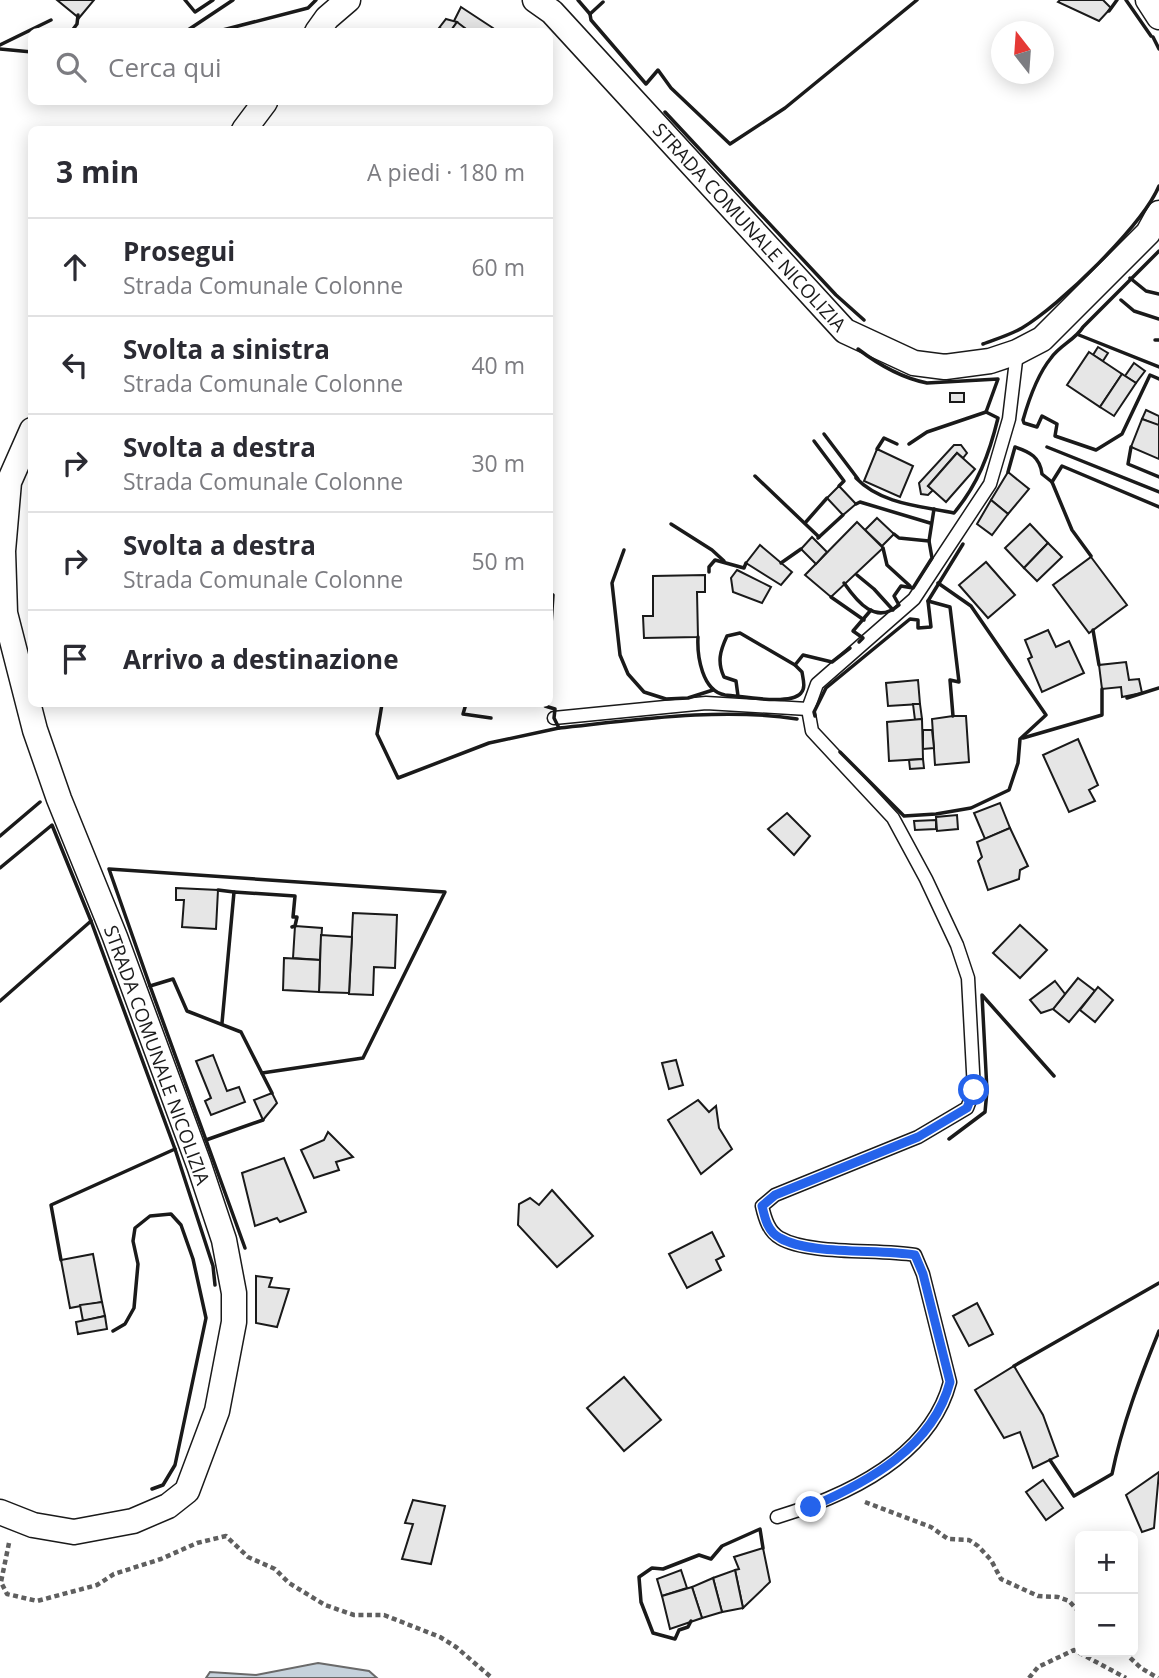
<!DOCTYPE html>
<html lang="it">
<meta charset="utf-8">
<style>
:root{--surface:#fff;--page:#f2f2f3;--text:#2b2b33;--muted:#7c7c81;--line:#e1e1e2}
body{margin:0;font-family:"Open Sans",sans-serif;background:var(--page);color:var(--text)}
.controls{position:absolute;right:21px;bottom:21px;display:grid;overflow:hidden;border-radius:10px;box-shadow:0 4px 18px #0003}
.controls button{width:63px;height:63px;display:grid;place-items:center;padding:0;border:0;border-bottom:2px solid var(--line);background:var(--surface);color:var(--text);font:35px sans-serif}
.compass{position:absolute;left:991px;top:21px;width:63px;height:63px;border-radius:50%;background:var(--surface);box-shadow:0 4px 18px #0003;rotate:343deg}
.stop{position:absolute;width:21px;height:21px;margin:-16px;border:5px solid #2563eb;border-radius:50%;background:#fff}
.stop.end{background:#2563eb;border-color:#fff;box-shadow:0 2px 7px #0008}
.list{margin:0;padding:0;list-style:none}
h2{display:flex;justify-content:space-between;align-items:center;height:91px;margin:0;padding:0 28px;font-size:30px}
h2 small{font-size:23px;font-weight:400;color:var(--muted)}
.list li{display:grid;grid-template-columns:46px 1fr auto;gap:21px;align-items:center;box-sizing:border-box;height:98px;padding:0 28px;border-top:2px solid var(--line)}
.list b{display:block;font-size:26px;white-space:nowrap}
.list p{margin:0;font-size:23px;white-space:nowrap;color:var(--muted)}
.list em{font-size:23px;font-style:normal;color:var(--muted)}
.icon{flex:none;width:38px;height:38px;fill:none;stroke:currentColor;stroke-width:2;stroke-linecap:round;stroke-linejoin:round}
.map{position:relative;flex:none;width:1159px;height:1678px;overflow:hidden}
.search{position:absolute;background:var(--surface);box-shadow:0 4px 18px #0003;left:28px;top:28px;width:525px;height:77px;display:flex;align-items:center;gap:18px;box-sizing:border-box;padding:0 24px;border-radius:10px;color:var(--muted);font-size:26px}
.panel{position:absolute;background:var(--surface);box-shadow:0 4px 18px #0003;left:28px;top:126px;width:525px;height:581px;border-radius:10px}
.map>svg:first-child{display:block}
.water{fill:#c6d2dc;stroke:#6a6a6a;stroke-width:2}
.building{fill:#e6e6e6;stroke:#1a1a1a;stroke-width:2}
.lines{fill:none;stroke-linecap:round;stroke-linejoin:round}
.lane-casing{stroke:#1a1a1a;stroke-width:15}
.street-casing{stroke:#1a1a1a;stroke-width:27}
.path{stroke:#5f5f5f;stroke-width:4.5;stroke-dasharray:5 3.5;stroke-linecap:butt}
.lane{stroke:#fff;stroke-width:12}
.street{stroke:#fff;stroke-width:24}
.wall{stroke:#1a1a1a;stroke-width:3.5}
.route{stroke:#2563eb;stroke-width:9}
.labels{text-anchor:middle;dominant-baseline:central;stroke-width:5;stroke-linejoin:round;paint-order:stroke}
.street-label{font-size:19px;fill:#1a1a1a;stroke:#fff}
</style>
<div class="map">
<svg width="1159" height="1678" viewBox="0 0 1159 1678">
<rect width="100%" height="100%" fill="#fff"/>
<polygon class="water" points="318,1663 369,1671 377,1678 206,1678 210,1672 256,1675"/>
<g class="building">
<polygon points="57,0 94,0 79,18"/>
<polygon points="1060,0 1103,0 1111,8 1099,21 1058,2"/>
<polygon points="461,7 493,28 491,32 470,32 454,21"/>
<polygon points="446,19 457,22 450,32 439,28"/>
<polygon points="457,22 470,32 450,32"/>
<polygon points="1098,347 1108,353 1103,361 1093,355"/>
<polygon points="1089,352 1122,374 1100,407 1067,385"/>
<polygon points="1134,363 1145,371 1136,383 1125,376"/>
<polygon points="1122,374 1136,383 1114,416 1100,407"/>
<rect x="950" y="393" width="14" height="9"/>
<polygon points="1146,410 1159,416 1159,426 1142,419"/>
<polygon points="1142,419 1159,425 1159,459 1131,447"/>
<polygon points="954,445 961,445 967,453 963,458 957,453 928,486 933,490 928,495 921,494 919,483"/>
<polygon points="877,449 913,466 900,497 864,481"/>
<polygon points="957,453 975,469 946,502 928,486"/>
<polygon points="1008,472 1029,489 1008,514 991,500"/>
<polygon points="839,486 856,504 843,515 827,498"/>
<polygon points="991,500 1008,514 992,535 977,524"/>
<polygon points="877,518 894,534 882,546 865,530"/>
<polygon points="857,522 883,548 831,597 805,575"/>
<polygon points="1030,524 1048,543 1024,568 1005,548"/>
<polygon points="812,537 827,552 816,564 801,549"/>
<polygon points="1048,543 1062,557 1037,581 1024,568"/>
<polygon points="760,545 792,572 781,585 746,563"/>
<polygon points="1091,557 1127,605 1089,633 1053,585"/>
<polygon points="986,562 1015,595 988,618 959,585"/>
<polygon points="737,570 771,587 762,603 733,592 731,578"/>
<polygon points="705,575 705,592 697,592 698,637 644,638 643,616 653,616 653,576"/>
<polygon points="1048,630 1056,647 1069,641 1084,673 1042,692 1028,659 1032,657 1025,640"/>
<polygon points="1126,662 1129,680 1139,679 1142,693 1122,697 1121,687 1102,689 1099,665"/>
<polygon points="918,680 920,704 888,706 886,683"/>
<polygon points="913,704 920,704 922,719 915,720"/>
<polygon points="953,716 966,716 969,762 935,765 932,719"/>
<polygon points="922,719 923,759 889,761 887,722"/>
<polygon points="923,730 932,730 934,748 923,749"/>
<polygon points="1078,739 1098,785 1089,790 1095,801 1069,812 1043,755"/>
<polygon points="923,759 924,768 910,769 909,760"/>
<polygon points="1000,803 1010,828 985,839 974,813"/>
<polygon points="787,813 810,836 794,855 768,829"/>
<polygon points="957,815 958,829 937,831 936,817"/>
<polygon points="936,820 936,829 915,830 914,821"/>
<polygon points="1010,828 1028,866 1020,870 1019,879 988,890 978,861 982,857 977,842"/>
<polygon points="176,888 218,890 216,929 182,927 184,900 176,900"/>
<polygon points="353,913 397,915 395,968 374,967 373,995 349,994"/>
<polygon points="1020,925 1047,950 1020,978 993,953"/>
<polygon points="295,926 322,928 320,960 293,958"/>
<polygon points="321,935 352,937 349,993 319,992"/>
<polygon points="284,958 320,960 319,992 283,990"/>
<polygon points="1078,978 1095,991 1069,1022 1053,1009"/>
<polygon points="1055,981 1065,994 1053,1009 1041,1013 1030,1000"/>
<polygon points="1098,987 1113,1000 1095,1022 1080,1010"/>
<polygon points="213,1055 227,1091 239,1087 245,1102 211,1115 205,1101 211,1098 196,1061"/>
<polygon points="676,1060 683,1085 669,1089 662,1063"/>
<polygon points="272,1093 277,1103 263,1120 254,1100"/>
<polygon points="698,1100 709,1112 716,1106 719,1128 732,1149 701,1174 668,1120"/>
<polygon points="328,1132 353,1157 336,1162 339,1170 314,1178 301,1150 324,1140"/>
<polygon points="284,1158 306,1212 280,1222 277,1218 255,1226 242,1173"/>
<polygon points="552,1190 593,1236 557,1267 518,1225 519,1204 530,1198 539,1205"/>
<polygon points="712,1232 724,1256 716,1260 721,1270 687,1288 669,1254"/>
<polygon points="93,1254 102,1302 70,1308 61,1260"/>
<polygon points="256,1276 272,1278 269,1287 289,1289 277,1327 256,1323"/>
<polygon points="102,1302 105,1316 83,1321 80,1305"/>
<polygon points="977,1303 993,1334 969,1346 953,1316"/>
<polygon points="105,1316 107,1329 78,1334 76,1322"/>
<polygon points="1014,1366 1043,1415 1058,1456 1033,1468 1020,1432 1004,1438 975,1390"/>
<polygon points="624,1377 661,1420 624,1451 587,1408"/>
<polygon points="1159,1472 1154,1528 1142,1532 1126,1495"/>
<polygon points="1043,1480 1063,1508 1046,1520 1026,1492"/>
<polygon points="413,1500 445,1506 431,1564 402,1559 413,1524 405,1523"/>
<polygon points="763,1548 770,1582 743,1608 735,1570 739,1569 734,1557"/>
<polygon points="681,1570 687,1588 662,1596 657,1579"/>
<polygon points="735,1570 743,1608 722,1612 713,1578"/>
<polygon points="713,1578 722,1612 702,1618 692,1587"/>
<polygon points="692,1587 702,1618 670,1629 662,1596"/>
</g>
<g class="lines">
<defs>
<g id="lane">
<polyline points="554,718 706,703 808,709"/>
<path d="M777,1517C846,1496 930,1458 950,1382L923,1274L915,1255C878,1249 809,1255 780,1238C769,1232 765,1219 762,1206L775,1195L918,1137L967,1108L974,1090L968,978L957,945L926,879L893,818L812,731L808,709L817,684L914,599L990,484L1009,419L1017,352"/>
</g>
<g id="street">
<path id="s1" d="M535,0L552,12L845,331L914,363L945,367L990,361L1017,352L1042,339L1148,233L1159,213"/>
<polyline points="1148,0 1159,17"/>
<polyline points="317,32 327,18 348,0"/>
<polyline points="244,130 265,102"/>
<polyline points="0,1512 33,1525 74,1532 133,1521 168,1506 187,1491 217,1411 234,1322 234,1293 224,1240 199,1165 115,937 59,799 35,730 5,613 3,551 9,482 32,430"/>
</g>
</defs>
<use href="#lane" class="lane-casing"/>
<use href="#street" class="street-casing"/>
<g class="path">
<polyline points="865,1502 931,1527 948,1539 969,1540 978,1546 991,1560 1001,1579 1038,1596 1058,1597 1069,1601 1080,1613"/>
<polyline points="9,1543 1,1582 7,1594 37,1601 97,1585 114,1574 161,1559 197,1543 226,1536 248,1557 275,1569 289,1583 325,1605 354,1615 384,1615 440,1637 456,1647 492,1678"/>
<polyline points="1124,1652 1141,1668 1158,1678"/>
<polyline points="1029,1678 1038,1667 1074,1650 1126,1678"/>
</g>
<use href="#lane" class="lane"/>
<use href="#street" class="street"/>
<g class="wall">
<polyline points="185,0 195,12 213,0"/>
<polyline points="578,0 590,14 591,20 646,84 658,70 671,88 730,144 785,108 917,0"/>
<polyline points="1126,0 1151,36"/>
<polyline points="1109,11 1117,0"/>
<polyline points="590,14 603,2"/>
<polyline points="71,32 77,24 78,15"/>
<polyline points="185,32 233,0"/>
<polyline points="215,32 308,8 316,0"/>
<polyline points="1153,37 1159,49"/>
<polyline points="0,45 51,20"/>
<polyline points="0,49 32,52"/>
<polyline points="665,112 836,295 864,320"/>
<path d="M1159,251L1083,327C1075,340 1060,345 1051,358C1037,375 1029,399 1023,420L1024,423L1037,427L1042,416L1057,424L1055,436L1096,450L1122,434L1150,375L1159,379"/>
<polyline points="1130,278 1146,291 1159,294"/>
<polyline points="1121,300 1134,311 1159,319"/>
<polyline points="1079,335 1159,367"/>
<polyline points="1155,340 1159,340"/>
<path d="M983,344C996,339 1010,335 1022,328C1060,305 1142,226 1159,186"/>
<path d="M858,349C879,365 902,378 927,383L998,379L986,412"/>
<polyline points="824,434 858,479"/>
<polyline points="814,441 844,481 839,486"/>
<polyline points="1047,447 1159,492"/>
<polyline points="1131,447 1128,464 1159,477"/>
<polyline points="877,449 884,438 897,444"/>
<path d="M1008,472L1015,447C1030,452 1040,457 1042,474L1052,482L1072,530L1091,556"/>
<polyline points="755,476 819,537"/>
<path d="M856,478C881,504 920,506 954,513C978,484 989,455 998,418L986,412L927,432L909,444"/>
<polyline points="1052,482 1062,466 1159,507"/>
<polyline points="856,504 860,502 930,523"/>
<polyline points="805,523 827,498"/>
<polyline points="671,524 712,550 724,561"/>
<polyline points="818,538 843,515"/>
<polyline points="929,541 934,509"/>
<polyline points="883,548 887,565 910,586"/>
<polyline points="624,550 612,583 620,655 628,674 644,692 666,699 688,698 713,690"/>
<polyline points="781,563 801,549"/>
<polyline points="709,572 709,567 715,560 744,568 746,563"/>
<polyline points="857,575 874,589 893,610"/>
<path d="M844,583C858,603 876,625 899,605L894,596L901,586L913,588L932,558L929,541L899,538L894,534"/>
<polyline points="550,594 553,595 550,640"/>
<polyline points="831,597 864,620"/>
<polyline points="928,601 950,607 959,682 950,680 953,716"/>
<polyline points="1093,630 1099,665"/>
<path d="M698,637C697,656 702,691 725,695C742,696 790,706 801,693C806,688 803,679 802,672L795,665L740,633L727,636C720,651 717,662 724,677L736,681L738,696"/>
<polyline points="859,642 863,638 853,631 871,610"/>
<polyline points="795,665 803,655 832,662 850,648"/>
<polyline points="1127,698 1159,688"/>
<polyline points="382,704 377,734 398,778 489,743 559,728 554,718 555,709 545,706 545,704"/>
<polyline points="466,704 463,714 491,718"/>
<polyline points="815,716 814,712 826,688 910,619 918,620 918,628 931,627 928,601 963,544"/>
<path d="M559,728C635,720 721,707 797,719"/>
<polyline points="1023,738 1102,715 1102,689"/>
<polyline points="840,752 904,816 936,814 971,808 1009,790 1018,763 1020,739 1046,715 971,606 938,583"/>
<polyline points="0,836 40,802"/>
<polyline points="0,868 52,825 91,921"/>
<polyline points="218,890 234,892"/>
<polyline points="150,986 109,869 445,892 363,1058 262,1073"/>
<polyline points="0,1001 91,921 175,1149 213,1266 215,1285"/>
<polyline points="222,1023 234,892 295,896 293,917 297,917 295,926 292,927"/>
<polyline points="263,1120 206,1140 150,986 173,979 187,1011 241,1032 272,1093"/>
<polyline points="949,1139 985,1112 987,1091 982,995 1054,1076"/>
<polyline points="206,1140 245,1248"/>
<polyline points="61,1260 51,1205 175,1149"/>
<polyline points="113,1331 125,1324 134,1308 138,1264 133,1241 135,1228 150,1216 171,1214 181,1225 193,1259 206,1318 175,1465 163,1485 152,1489"/>
<polyline points="1014,1366 1159,1283"/>
<path d="M1050,1460L1074,1496L1112,1474C1122,1425 1140,1378 1159,1331"/>
<polyline points="691,1621 688,1627 679,1630 675,1639 653,1633 641,1602 639,1577 652,1568 663,1569 699,1555 711,1559 722,1546 760,1529 763,1548"/>
</g>
</g>
<g class="lines">
<path class="route" d="M811,1507C868,1482 933,1447 950,1382L923,1274L915,1255C878,1249 809,1255 780,1238C768,1232 765,1219 762,1206L775,1195L918,1137L967,1108L974,1090"/>
</g>
<g class="labels">
<g class="street-label">
<text stroke="none"><textPath href="#s1" startOffset="313">STRADA COMUNALE NICOLIZIA</textPath></text>
<text transform="translate(157 1055) rotate(70)">STRADA COMUNALE NICOLIZIA</text>
</g>
</g>
</svg>
<div class="controls">
<button>+</button>
<button>−</button>
</div>
<svg class="compass" viewBox="-18 -18 36 36"><path d="M0-13l5 13h-10z" fill="#e53935"/><path d="M0 13l5-13h-10z" fill="#7c7c81"/></svg>
<div class="stop" style="left:974px;top:1090px"></div>
<div class="stop end" style="left:811px;top:1507px"></div>
<div class="search"><svg class="icon" aria-label="search" viewBox="0 0 24 24"><circle cx="10" cy="10" r="6"/><path d="M15 15l6 6"/></svg>Cerca qui</div>
<section class="panel">
<h2>3 min<small>A piedi · 180 m</small></h2>
<ul class="list">
<li><svg class="icon" aria-label="ahead" viewBox="0 0 24 24"><path d="M12 20V5M6 11l6-6 6 6"/></svg><div><b>Prosegui</b><p>Strada Comunale Colonne</p></div><em>60 m</em></li>
<li><svg class="icon" aria-label="left" viewBox="0 0 24 24"><path d="M17 20v-9H6M10 6l-5 5 5 5"/></svg><div><b>Svolta a sinistra</b><p>Strada Comunale Colonne</p></div><em>40 m</em></li>
<li><svg class="icon" aria-label="right" viewBox="0 0 24 24"><path d="M7 20v-9h11M14 6l5 5-5 5"/></svg><div><b>Svolta a destra</b><p>Strada Comunale Colonne</p></div><em>30 m</em></li>
<li><svg class="icon" aria-label="right" viewBox="0 0 24 24"><path d="M7 20v-9h11M14 6l5 5-5 5"/></svg><div><b>Svolta a destra</b><p>Strada Comunale Colonne</p></div><em>50 m</em></li>
<li><svg class="icon" aria-label="arrive" viewBox="0 0 24 24"><path d="M6 21V4h12l-3 4 3 4H6"/></svg><div><b>Arrivo a destinazione</b></div></li>
</ul>
</section>
</div>
